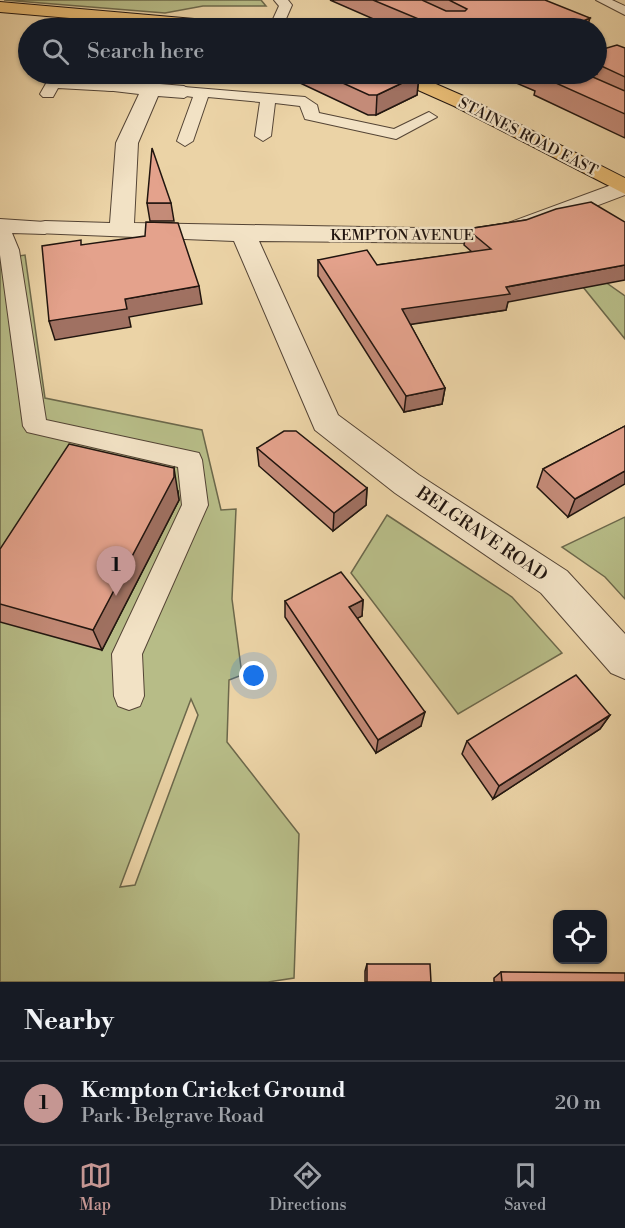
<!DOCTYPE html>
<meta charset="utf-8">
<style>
:root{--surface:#171b24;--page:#20242c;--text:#f1f3f6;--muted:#9ea1a6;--line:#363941;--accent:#c59692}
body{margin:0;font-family:"Libre Bodoni",serif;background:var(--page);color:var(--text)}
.controls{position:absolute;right:18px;bottom:18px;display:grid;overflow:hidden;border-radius:12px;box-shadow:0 2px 4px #0004}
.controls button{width:54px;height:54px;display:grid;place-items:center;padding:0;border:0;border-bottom:2px solid var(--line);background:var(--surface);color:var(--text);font:30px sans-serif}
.you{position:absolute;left:254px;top:676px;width:21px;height:21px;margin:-15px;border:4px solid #fff;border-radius:50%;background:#1a73e8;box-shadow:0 0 0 9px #1a73e833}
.badge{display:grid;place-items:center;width:39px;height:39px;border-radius:50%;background:var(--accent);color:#111;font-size:20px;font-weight:700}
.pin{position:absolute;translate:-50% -50px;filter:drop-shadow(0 2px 3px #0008)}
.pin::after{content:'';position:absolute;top:32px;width:21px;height:18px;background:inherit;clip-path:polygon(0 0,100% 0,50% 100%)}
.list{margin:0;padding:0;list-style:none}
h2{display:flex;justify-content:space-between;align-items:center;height:78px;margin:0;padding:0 24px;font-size:26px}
h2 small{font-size:20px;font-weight:400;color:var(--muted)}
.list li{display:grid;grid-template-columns:39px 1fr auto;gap:18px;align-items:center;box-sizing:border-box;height:84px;padding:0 24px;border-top:2px solid var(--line)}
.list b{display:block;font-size:22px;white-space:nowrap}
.list p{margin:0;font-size:20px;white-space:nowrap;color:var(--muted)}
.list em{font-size:20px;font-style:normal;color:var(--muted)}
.icon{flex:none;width:33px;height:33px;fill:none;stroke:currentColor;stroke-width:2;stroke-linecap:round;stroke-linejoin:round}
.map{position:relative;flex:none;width:625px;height:982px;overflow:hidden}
.search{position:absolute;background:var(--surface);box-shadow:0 2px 4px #0004;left:18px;right:18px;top:18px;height:66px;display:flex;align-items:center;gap:15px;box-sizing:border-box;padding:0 21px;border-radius:33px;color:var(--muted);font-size:22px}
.sheet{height:162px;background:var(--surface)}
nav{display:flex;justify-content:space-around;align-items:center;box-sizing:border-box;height:84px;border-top:2px solid var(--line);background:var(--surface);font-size:16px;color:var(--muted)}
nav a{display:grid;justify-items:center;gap:3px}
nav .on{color:var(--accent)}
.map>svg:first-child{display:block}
.green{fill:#b7bc87;stroke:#6c684b;stroke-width:1.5;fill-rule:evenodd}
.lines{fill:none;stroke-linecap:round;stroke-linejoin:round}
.lane-casing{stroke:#544435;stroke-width:2}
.street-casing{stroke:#544435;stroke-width:2}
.highway-casing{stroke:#21150f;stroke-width:2}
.lane{fill:#f2e2c5;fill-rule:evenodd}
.street{fill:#f2e2c5;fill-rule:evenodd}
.highway{fill:#e6ba73;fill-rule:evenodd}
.wall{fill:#c48b78;stroke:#21150f;stroke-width:1.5}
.shaded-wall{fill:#a07162;stroke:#21150f;stroke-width:1.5}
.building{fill:#e4a28c;stroke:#21150f;stroke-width:1.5}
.labels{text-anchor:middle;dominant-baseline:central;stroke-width:4.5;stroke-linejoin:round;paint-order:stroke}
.far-street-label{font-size:15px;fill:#21150f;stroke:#f2e2c5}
.street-label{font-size:18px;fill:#21150f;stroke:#f2e2c5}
</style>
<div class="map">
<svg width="625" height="982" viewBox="0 0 625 982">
<rect width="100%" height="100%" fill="#ebd3a6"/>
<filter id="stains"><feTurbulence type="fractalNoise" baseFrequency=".00333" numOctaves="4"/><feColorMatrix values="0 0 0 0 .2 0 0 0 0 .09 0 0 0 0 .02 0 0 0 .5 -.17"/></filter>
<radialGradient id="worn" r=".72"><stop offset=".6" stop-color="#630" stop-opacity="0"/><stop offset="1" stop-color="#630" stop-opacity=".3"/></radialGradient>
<g class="green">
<polygon points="4,0 261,0 266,6 203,6 165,13"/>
<path d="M25,255L45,398L202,430L221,510L236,509L232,599L242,675L229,680L227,742L299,834L294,978L268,982H0V259ZM191,699L198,715L135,885L120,887Z"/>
<polygon points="571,258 625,296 625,339 562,261"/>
<polygon points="387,515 512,597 562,653 458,714 351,573"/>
<polygon points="625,517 625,599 605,577 562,547"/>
</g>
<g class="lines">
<defs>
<g id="lane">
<polygon points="274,0 288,0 292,5 282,28 269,28 279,6"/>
<polygon points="596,0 612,0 625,6 625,15"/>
<polygon points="439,74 457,74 424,90 416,85"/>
<polygon points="53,79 112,81 120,86 112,91 58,88 53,97 43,97 40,94 48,80"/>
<polygon points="184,87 305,97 317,105 319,113 394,129 429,112 437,117 396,139 305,119 300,106 275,103 271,136 263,141 255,136 260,102 208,97 193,141 185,146 177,141 193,97 179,95 176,92 179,89"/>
<polygon points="0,219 45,222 54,228 45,234 12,233 19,250 46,420 190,451 199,453 202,460 208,505 142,654 144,696 140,706 129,710 118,706 114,696 112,654 182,505 178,467 27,432 23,426 0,255"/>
</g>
<polygon id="street" points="112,80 184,86 194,92 184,98 158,96 138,143 134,223 474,229 508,223 625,180 625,195 522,234 474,243 259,241 338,415 419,475 567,571 625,634 625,679 611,673 541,593 395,493 315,430 234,241 36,233 33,228 36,223 45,221 110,223 116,143 139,94 105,90 102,86 105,82"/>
<g id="highway">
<polygon points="0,2 240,23 249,28 186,28 0,12"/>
<polygon points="389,74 413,74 468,98 625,178 625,194 454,106 391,78"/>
</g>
</defs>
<use href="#lane" class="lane-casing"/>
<use href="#street" class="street-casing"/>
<use href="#highway" class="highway-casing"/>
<use href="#lane" class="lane"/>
<use href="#street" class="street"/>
<use href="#highway" class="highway"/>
</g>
<g class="wall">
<polygon points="330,0 545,0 587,28 394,28"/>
<polygon points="597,36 600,50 625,48 625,138 534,95 535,91 495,74 597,74"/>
<polygon points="281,74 417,74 419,75 417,95 376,115 368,115"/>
<polygon points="147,203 171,203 174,221 150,221"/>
<polygon points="526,220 506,310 410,324 445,388 442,404 404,412 318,276 318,260 377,265 472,252 464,245 467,229"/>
<polygon points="625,426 568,517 537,487 543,469"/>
<polygon points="257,448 367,488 366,505 333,531 259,466"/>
<polygon points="178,491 179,500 102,650 0,622 0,549"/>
<polygon points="363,600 362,616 357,618 421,726 376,753 285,617 285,601"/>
<polygon points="610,715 600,729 493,799 462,754 467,741"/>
<polygon points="367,964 431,982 365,982 365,971"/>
<polygon points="501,972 625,982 494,982 494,978"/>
</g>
<g class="shaded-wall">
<polygon points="590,18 587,28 571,28 572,26"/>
<polygon points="419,75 417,95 376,115 377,95"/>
<polygon points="625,265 625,280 508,302 506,310 400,326 402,309 506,287"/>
<polygon points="199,286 202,304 129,317 131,327 55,340 49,321 125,299"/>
<polygon points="445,388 442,404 404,412 406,396"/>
<polygon points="174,468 179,500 102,650 93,630"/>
<polygon points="625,471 625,484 568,517 575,499"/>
<polygon points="367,488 366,505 333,531 334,513"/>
<polygon points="363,600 362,616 348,623 349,607"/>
<polygon points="425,712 421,726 376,753 378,740"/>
<polygon points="610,715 600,729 493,799 499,786"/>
</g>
<g class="building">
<polygon points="373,0 422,0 446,11 465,11 467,9 449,0 545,0 590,18 572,26 577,28 440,28"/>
<polygon points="597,36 600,38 600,50 617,45 625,48 625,77 597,64"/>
<polygon points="323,74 417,74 419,75 377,95 369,95"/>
<polygon points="538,74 586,74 625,91 625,114 538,75"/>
<polygon points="152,148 171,203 147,203"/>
<polygon points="591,202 625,222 625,265 506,287 510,294 402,309 445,388 406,396 318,260 367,250 377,265 491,249 467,229 526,220 556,209"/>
<polygon points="146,222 178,223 199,286 125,299 127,309 49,321 42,246 81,240 81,245 145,236"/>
<polygon points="625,426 625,471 575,499 543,469"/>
<polygon points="284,431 296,431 367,488 334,513 257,448"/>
<polygon points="69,444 174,468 174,477 93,630 0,604 0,549"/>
<polygon points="341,572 363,600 349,607 425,712 378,740 285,601"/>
<polygon points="576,675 610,715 499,786 467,741"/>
<polygon points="367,964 430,964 431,982 367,982"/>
<polygon points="501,972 625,973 625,982 502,982"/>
</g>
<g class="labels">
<g class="far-street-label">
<text transform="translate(528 137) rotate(27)">STAINES ROAD EAST</text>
<text x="402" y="235">KEMPTON AVENUE</text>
</g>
<g class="street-label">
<text transform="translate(482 534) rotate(34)">BELGRAVE ROAD</text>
</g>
</g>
<rect width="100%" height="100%" filter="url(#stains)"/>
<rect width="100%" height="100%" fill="url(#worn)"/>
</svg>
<div class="controls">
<button><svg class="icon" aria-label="locate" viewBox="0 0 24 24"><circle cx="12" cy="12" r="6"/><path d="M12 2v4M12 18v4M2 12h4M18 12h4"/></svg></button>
</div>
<div class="you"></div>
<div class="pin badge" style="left:116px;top:596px">1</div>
<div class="search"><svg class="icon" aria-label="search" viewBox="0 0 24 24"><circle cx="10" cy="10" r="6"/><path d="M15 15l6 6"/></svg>Search here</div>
</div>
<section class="sheet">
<h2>Nearby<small></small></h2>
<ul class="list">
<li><span class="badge">1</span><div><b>Kempton Cricket Ground</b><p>Park · Belgrave Road</p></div><em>20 m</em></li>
</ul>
</section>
<nav>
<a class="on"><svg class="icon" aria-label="map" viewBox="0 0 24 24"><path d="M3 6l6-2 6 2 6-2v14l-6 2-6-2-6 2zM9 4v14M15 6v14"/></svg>Map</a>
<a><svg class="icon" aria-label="directions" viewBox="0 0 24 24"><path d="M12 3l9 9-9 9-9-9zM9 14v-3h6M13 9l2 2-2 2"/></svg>Directions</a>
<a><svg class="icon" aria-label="saved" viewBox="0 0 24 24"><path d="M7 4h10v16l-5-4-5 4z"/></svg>Saved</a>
</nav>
